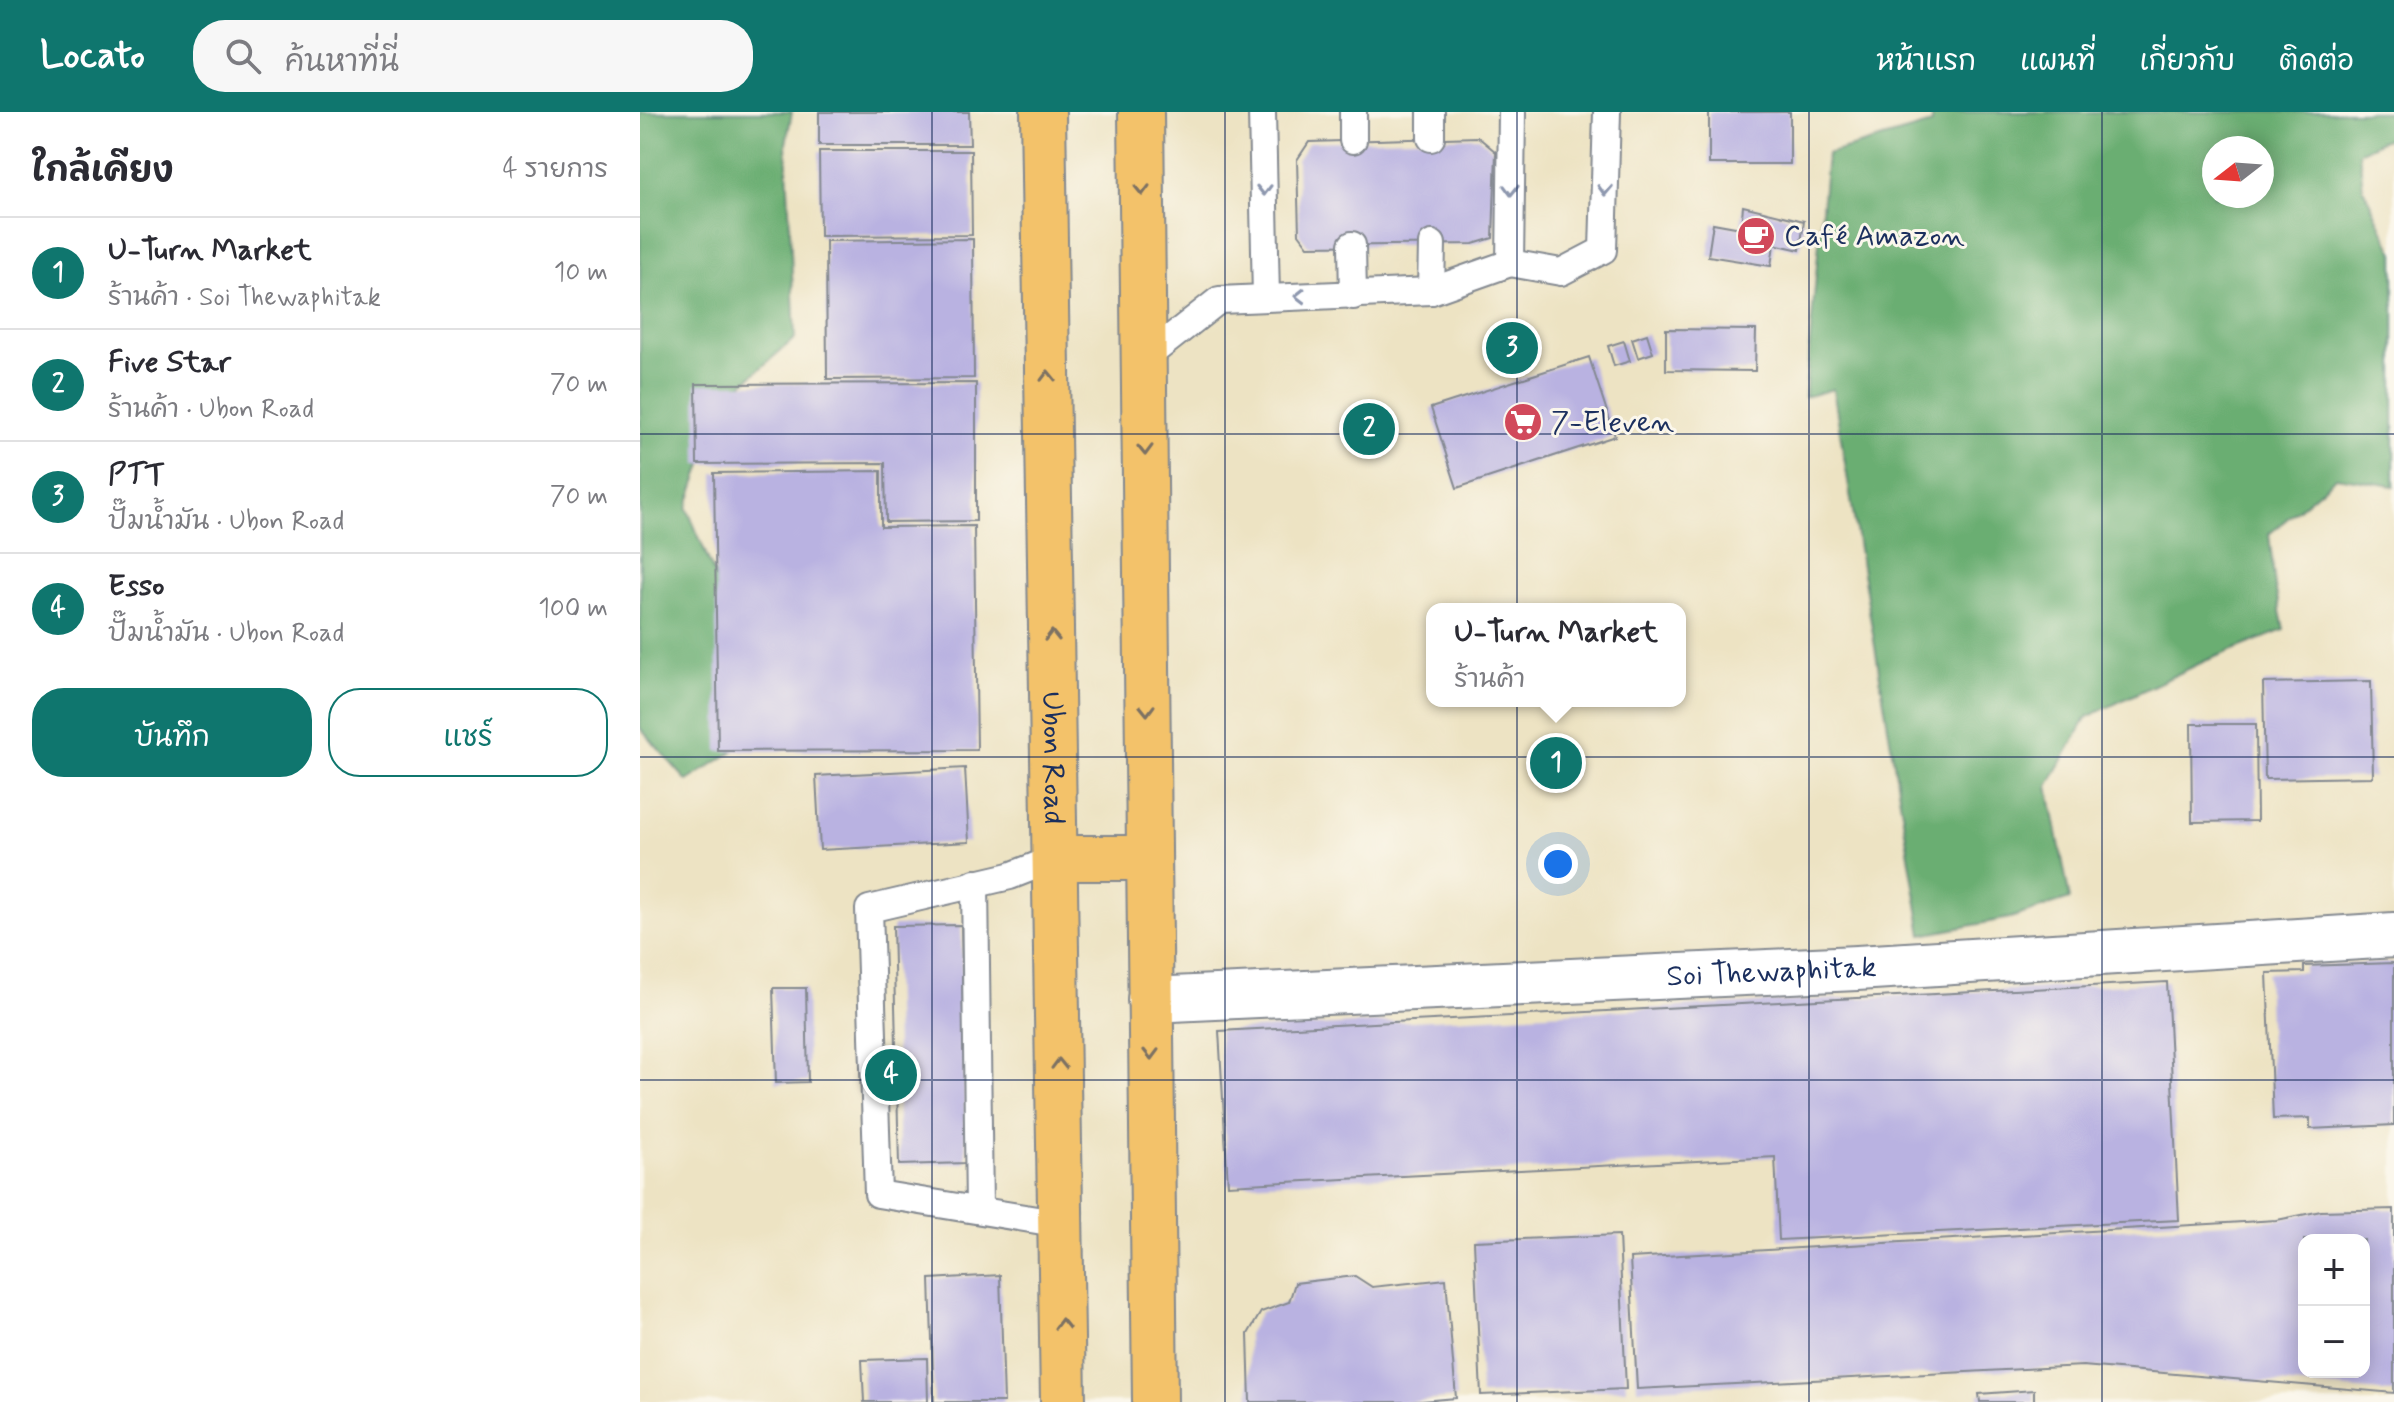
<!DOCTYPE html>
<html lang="th">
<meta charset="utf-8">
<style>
:root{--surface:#fff;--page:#f7f7f7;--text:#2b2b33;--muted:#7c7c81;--line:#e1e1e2;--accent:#0f766e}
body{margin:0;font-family:Mynerve,"Playpen Sans Thai",sans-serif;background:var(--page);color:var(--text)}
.controls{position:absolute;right:24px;bottom:24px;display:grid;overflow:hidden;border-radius:16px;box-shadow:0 4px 20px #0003}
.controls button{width:72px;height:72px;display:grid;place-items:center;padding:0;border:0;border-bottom:2px solid var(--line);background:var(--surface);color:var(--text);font:40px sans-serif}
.compass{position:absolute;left:1562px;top:24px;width:72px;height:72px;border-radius:50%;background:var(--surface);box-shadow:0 4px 20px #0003;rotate:253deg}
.you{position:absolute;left:918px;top:752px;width:28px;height:28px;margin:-20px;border:6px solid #fff;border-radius:50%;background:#1a73e8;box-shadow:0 0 0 12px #1a73e833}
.badge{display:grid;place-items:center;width:52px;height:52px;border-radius:50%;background:var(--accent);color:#fff;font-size:26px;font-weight:700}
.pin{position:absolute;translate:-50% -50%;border:4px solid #fff;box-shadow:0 2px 8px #0006}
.popup{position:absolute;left:786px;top:491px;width:260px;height:104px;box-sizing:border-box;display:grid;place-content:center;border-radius:16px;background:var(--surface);filter:drop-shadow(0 2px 6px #0005);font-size:26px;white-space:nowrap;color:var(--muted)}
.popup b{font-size:30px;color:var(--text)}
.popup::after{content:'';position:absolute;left:50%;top:100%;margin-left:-16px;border:16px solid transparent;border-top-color:var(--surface)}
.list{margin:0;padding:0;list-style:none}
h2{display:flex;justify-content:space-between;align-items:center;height:104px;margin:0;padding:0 32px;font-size:34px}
h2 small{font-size:26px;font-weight:400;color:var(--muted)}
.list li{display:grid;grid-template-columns:52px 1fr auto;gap:24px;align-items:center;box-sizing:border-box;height:112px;padding:0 32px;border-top:2px solid var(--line)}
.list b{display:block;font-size:30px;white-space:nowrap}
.list p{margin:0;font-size:26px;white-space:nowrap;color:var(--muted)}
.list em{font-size:26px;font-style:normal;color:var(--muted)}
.actions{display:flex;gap:16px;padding:24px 32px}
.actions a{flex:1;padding:18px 0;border:2px solid var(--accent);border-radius:32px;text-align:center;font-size:28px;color:var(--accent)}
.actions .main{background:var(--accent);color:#fff}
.icon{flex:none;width:44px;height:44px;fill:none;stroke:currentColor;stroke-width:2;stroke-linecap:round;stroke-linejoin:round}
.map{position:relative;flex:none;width:1754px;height:1290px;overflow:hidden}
header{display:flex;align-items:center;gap:48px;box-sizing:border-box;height:112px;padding:0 40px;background:var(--accent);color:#fff}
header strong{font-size:38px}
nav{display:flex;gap:44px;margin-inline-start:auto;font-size:28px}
.search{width:560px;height:72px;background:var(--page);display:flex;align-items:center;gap:20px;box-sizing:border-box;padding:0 28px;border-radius:32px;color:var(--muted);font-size:30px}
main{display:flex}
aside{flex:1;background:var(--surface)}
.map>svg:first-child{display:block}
.forest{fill:#6aae72;stroke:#426e68;stroke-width:2;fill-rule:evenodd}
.building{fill:#b9b2e1;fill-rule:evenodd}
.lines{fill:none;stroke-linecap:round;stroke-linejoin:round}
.service-casing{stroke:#848990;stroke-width:30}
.minor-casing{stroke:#848990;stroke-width:48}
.primary-casing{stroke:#848990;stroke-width:48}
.service{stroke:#fff;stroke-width:26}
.minor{stroke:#fff;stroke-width:44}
.primary{stroke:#f3c26a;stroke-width:44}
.oneway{stroke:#7c7163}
.oneway2{stroke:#8d97ae}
.grid{fill:none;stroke:#1b2f5e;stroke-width:2;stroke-opacity:0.55}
.labels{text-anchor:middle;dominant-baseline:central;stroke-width:6;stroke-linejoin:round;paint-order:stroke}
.poi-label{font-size:30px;fill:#1b2f5e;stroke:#fbf7ec;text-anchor:start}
.street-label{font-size:30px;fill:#1b2f5e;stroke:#fbf7ec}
</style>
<header>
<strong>Locato</strong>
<div class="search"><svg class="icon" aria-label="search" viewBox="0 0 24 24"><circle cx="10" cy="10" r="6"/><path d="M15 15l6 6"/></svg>ค้นหาที่นี่</div>
<nav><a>หน้าแรก</a><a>แผนที่</a><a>เกี่ยวกับ</a><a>ติดต่อ</a></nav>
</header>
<main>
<aside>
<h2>ใกล้เคียง<small>4 รายการ</small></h2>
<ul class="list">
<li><span class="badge">1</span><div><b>U-Turn Market</b><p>ร้านค้า · Soi Thewaphitak</p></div><em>10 m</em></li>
<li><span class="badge">2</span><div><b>Five Star</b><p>ร้านค้า · Ubon Road</p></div><em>70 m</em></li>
<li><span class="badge">3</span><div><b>PTT</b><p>ปั๊มน้ำมัน · Ubon Road</p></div><em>70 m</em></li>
<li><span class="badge">4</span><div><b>Esso</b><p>ปั๊มน้ำมัน · Ubon Road</p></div><em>100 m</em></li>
</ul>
<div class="actions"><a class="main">บันทึก</a><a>แชร์</a></div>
</aside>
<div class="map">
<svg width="1754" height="1290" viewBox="0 0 1754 1290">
<rect width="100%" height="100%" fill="#fbf7ec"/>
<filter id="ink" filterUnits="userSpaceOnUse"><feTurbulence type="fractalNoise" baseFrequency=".0125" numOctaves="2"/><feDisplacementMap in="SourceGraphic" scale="16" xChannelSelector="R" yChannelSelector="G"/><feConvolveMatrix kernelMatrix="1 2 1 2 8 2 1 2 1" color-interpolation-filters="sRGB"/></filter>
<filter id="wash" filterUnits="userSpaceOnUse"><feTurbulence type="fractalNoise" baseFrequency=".006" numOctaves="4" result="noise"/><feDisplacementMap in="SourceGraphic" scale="32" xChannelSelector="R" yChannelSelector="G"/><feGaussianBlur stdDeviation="1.8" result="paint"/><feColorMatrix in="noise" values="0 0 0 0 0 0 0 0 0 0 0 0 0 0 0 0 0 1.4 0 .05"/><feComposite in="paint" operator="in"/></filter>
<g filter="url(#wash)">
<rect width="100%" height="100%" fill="#ede3c3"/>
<g class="forest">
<polygon points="0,0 152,0 146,32 155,226 84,288 47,396 99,522 129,616 47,669 0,616"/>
<path d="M1292,0H1754V26L1743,28L1719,40L1723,76L1754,141V374L1696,365L1629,422L1635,475L1644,518L1565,549L1447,605L1408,674L1430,787L1370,806L1282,823L1193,277L1165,285L1187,42L1292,12ZM1574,36H1622V84H1574Z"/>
</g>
<g id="blocks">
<g class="building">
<polygon points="179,0 329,0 330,33 179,33"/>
<rect x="1069" y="0" width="81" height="52"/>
<polygon points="838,25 856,40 853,126 833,132 668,134 659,122 657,48 669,30"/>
<polygon points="179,39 331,39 332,123 180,124"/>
<polygon points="1103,94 1164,109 1160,138 1134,132 1131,154 1068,144 1073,111 1101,116"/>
<polygon points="333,127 334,266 187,267 186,129"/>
<polygon points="1026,217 1116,218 1115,259 1026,258"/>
<polygon points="1007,222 1013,241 998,246 992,227"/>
<polygon points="984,229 990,249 974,254 968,234"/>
<polygon points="949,245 975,324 817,376 791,296"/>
<polygon points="336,271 336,409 246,410 245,351 57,352 56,272"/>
<polygon points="720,307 738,308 738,327 720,327"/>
<polygon points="241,359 241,415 334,414 337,638 78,639 74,361"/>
<polygon points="1731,569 1733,665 1625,667 1623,571"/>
<polygon points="1551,612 1616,612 1617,709 1552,710"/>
<polygon points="325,656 329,730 180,738 176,664"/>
<polygon points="321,813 326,1051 259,1053 253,814"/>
<polygon points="1754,851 1754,1013 1670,1017 1670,1006 1633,1007 1627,861 1664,860 1664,854"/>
<polygon points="1527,870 1539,1108 1139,1128 1135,1045 588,1073 579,919"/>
<polygon points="133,876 166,876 168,970 136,971"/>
<path d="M1754,1097V1281L1443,1254L997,1277L990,1146L1637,1108L1681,1099ZM1664,1128H1724V1260H1664Z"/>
<polygon points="979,1123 986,1277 841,1283 834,1129"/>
<polygon points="360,1163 364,1290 294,1290 290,1167"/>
<polygon points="715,1164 732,1175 806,1167 816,1286 770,1290 610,1290 608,1222 621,1200 649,1190 655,1171"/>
<polygon points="287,1246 288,1290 224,1290 222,1248"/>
<polygon points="1394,1278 1394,1290 1340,1290 1339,1282"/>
</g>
</g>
</g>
<g filter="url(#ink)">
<use href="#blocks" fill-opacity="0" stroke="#848990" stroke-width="2"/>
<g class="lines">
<defs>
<g id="service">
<polyline points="622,0 626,185"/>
<polyline points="713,0 713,28"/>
<polyline points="791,26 791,0"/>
<polyline points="712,133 713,184"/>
<polyline points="870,151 921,160 963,138 967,0"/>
<polyline points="791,179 792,132"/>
<polyline points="504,247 579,188 791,179 870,151 872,0"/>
<polyline points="416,746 370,764 229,797 238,1082 421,1112"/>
<polyline points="335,771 339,1097"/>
</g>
<g id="minor">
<path id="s1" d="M510,888L1217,856L1754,823"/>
</g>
<g id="primary">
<path id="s2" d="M403,0L423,1290"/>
<polyline points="501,0 515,1290"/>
<polyline points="416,746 509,746"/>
</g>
</defs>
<use href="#service" class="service-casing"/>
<use href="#minor" class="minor-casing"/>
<use href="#primary" class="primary-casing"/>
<use href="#service" class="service"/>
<use href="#minor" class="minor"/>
<use href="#primary" class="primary"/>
</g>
<defs><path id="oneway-chevron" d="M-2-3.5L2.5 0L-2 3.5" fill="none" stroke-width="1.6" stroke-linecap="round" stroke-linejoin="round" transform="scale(2)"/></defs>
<g class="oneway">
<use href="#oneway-chevron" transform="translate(502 78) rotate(89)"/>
<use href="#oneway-chevron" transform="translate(408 264) rotate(-91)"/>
<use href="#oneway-chevron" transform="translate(505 338) rotate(89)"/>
<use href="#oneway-chevron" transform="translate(412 524) rotate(-91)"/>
<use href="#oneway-chevron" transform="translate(507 598) rotate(89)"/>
<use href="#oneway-chevron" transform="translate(511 942) rotate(89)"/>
<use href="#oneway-chevron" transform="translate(419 952) rotate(-91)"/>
<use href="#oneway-chevron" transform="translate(422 1212) rotate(-91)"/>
</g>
<g class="oneway2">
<use href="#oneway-chevron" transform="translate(624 78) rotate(89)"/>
<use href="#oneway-chevron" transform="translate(871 78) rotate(91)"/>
<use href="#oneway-chevron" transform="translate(965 78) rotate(92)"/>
<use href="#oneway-chevron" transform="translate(660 184) rotate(179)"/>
</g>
</g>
<path class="grid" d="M292,0V1290M585,0V1290M877,0V1290M1169,0V1290M1462,0V1290M0,322H1754M0,645H1754M0,968H1754"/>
<defs>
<symbol id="cafe-disc" viewBox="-11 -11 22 22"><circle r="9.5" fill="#d1495b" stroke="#fbf7ec"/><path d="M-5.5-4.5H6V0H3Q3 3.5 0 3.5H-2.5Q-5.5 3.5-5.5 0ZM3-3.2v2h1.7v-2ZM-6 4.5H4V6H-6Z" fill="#fff"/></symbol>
<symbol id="supermarket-disc" viewBox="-11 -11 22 22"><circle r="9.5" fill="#d1495b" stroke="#fbf7ec"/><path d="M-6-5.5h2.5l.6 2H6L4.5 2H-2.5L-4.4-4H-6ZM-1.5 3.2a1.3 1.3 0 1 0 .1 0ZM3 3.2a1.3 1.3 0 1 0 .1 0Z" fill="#fff"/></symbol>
</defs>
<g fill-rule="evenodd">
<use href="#cafe-disc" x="1094" y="102" width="44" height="44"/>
<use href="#supermarket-disc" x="861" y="288" width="44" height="44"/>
</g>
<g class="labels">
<g class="poi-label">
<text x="1144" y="124">Café Amazon</text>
<text x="911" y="310">7-Eleven</text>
</g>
<g class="street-label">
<text stroke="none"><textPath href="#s2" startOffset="646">Ubon Road</textPath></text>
<text stroke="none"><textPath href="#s1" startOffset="622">Soi Thewaphitak</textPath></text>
</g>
</g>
</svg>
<div class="controls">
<button>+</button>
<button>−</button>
</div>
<svg class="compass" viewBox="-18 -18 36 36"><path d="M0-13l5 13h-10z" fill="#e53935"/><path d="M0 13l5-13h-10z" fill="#7c7c81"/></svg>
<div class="you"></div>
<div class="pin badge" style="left:916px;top:651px">1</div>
<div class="popup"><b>U-Turn Market</b>ร้านค้า</div>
<div class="pin badge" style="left:729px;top:317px">2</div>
<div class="pin badge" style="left:872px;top:236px">3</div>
<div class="pin badge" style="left:251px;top:963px">4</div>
</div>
</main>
